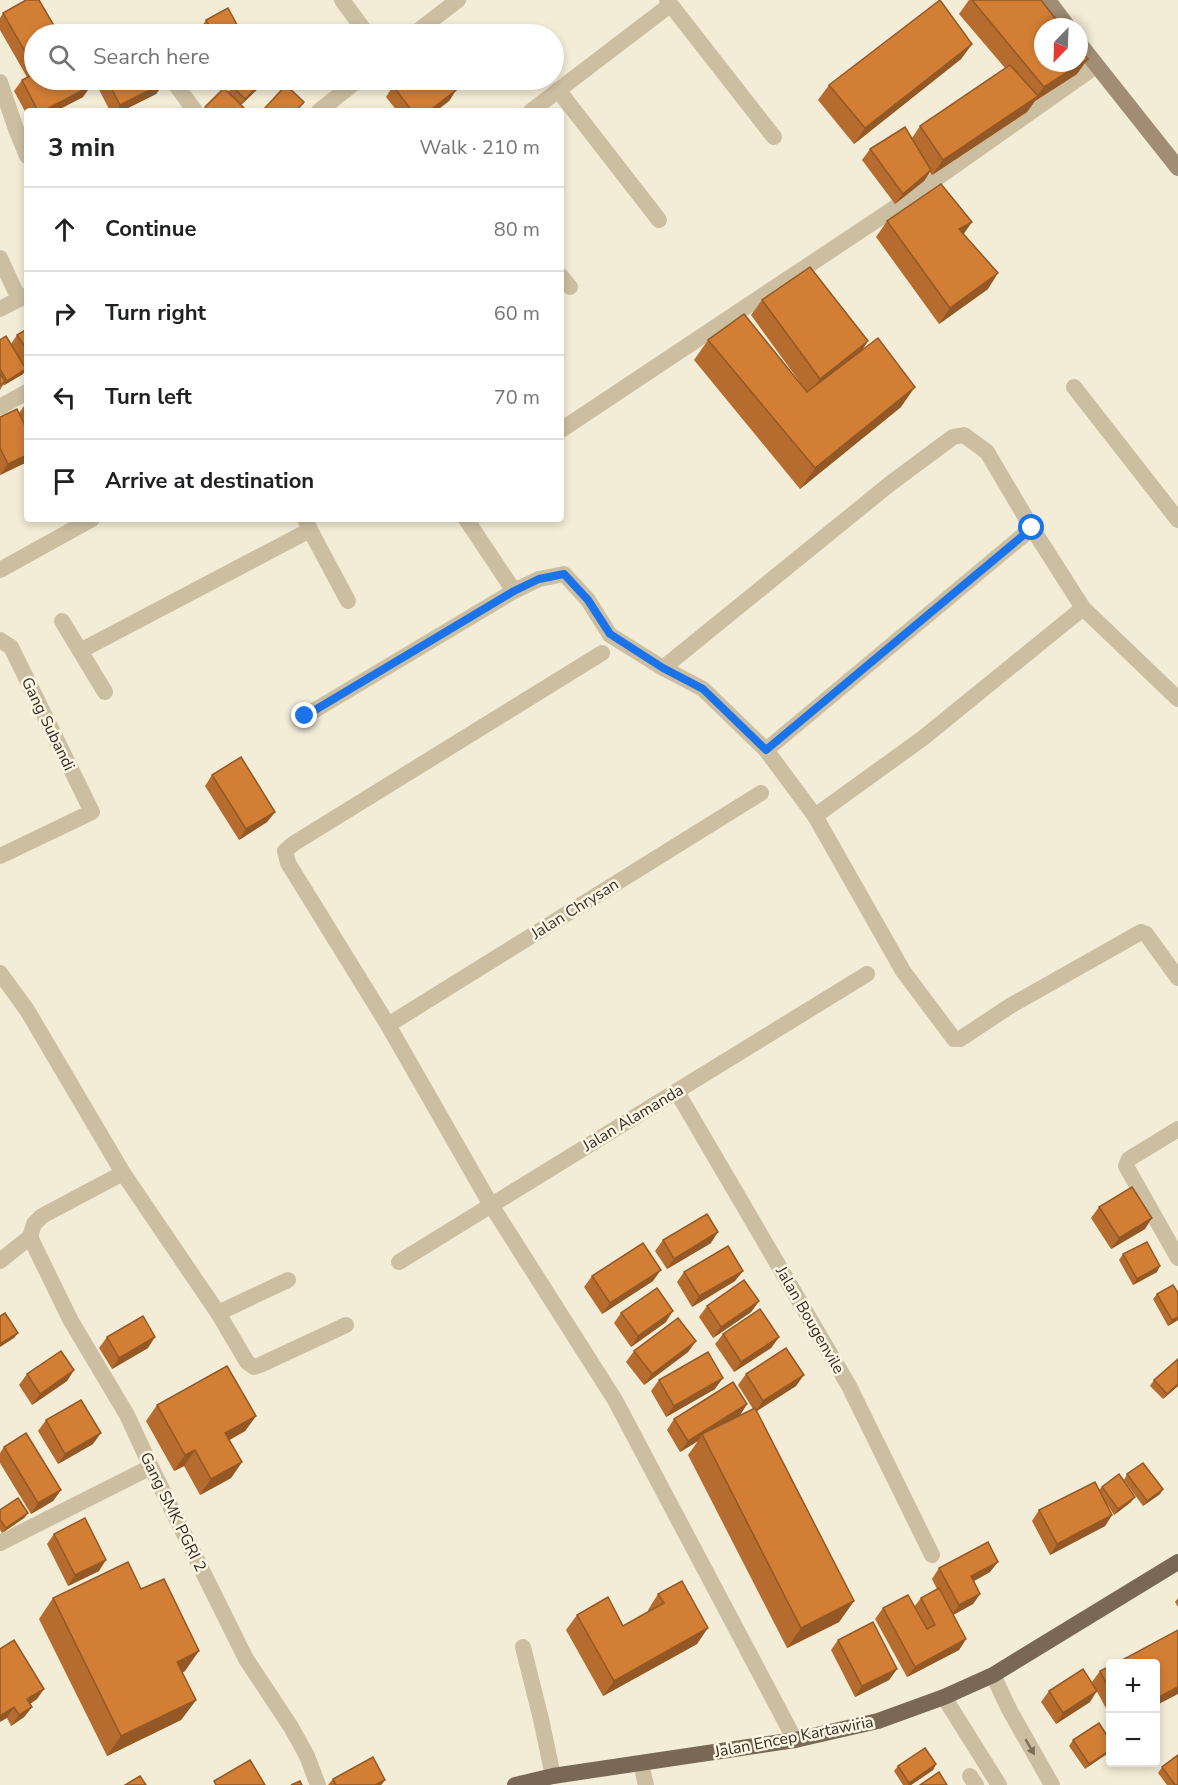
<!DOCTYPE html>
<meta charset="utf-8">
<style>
:root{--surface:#fff;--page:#f6f6f6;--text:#202124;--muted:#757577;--line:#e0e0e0}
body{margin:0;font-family:"Nunito Sans",sans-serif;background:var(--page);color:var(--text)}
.controls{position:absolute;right:18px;bottom:18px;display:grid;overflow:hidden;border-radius:6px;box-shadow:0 3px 9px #0003}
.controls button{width:54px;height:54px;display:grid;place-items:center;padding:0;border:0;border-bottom:2px solid var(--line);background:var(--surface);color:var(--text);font:30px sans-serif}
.compass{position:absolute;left:1034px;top:18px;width:54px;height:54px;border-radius:50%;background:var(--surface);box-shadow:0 3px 9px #0003;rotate:203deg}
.stop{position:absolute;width:18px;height:18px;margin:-14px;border:4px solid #1a73e8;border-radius:50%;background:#fff}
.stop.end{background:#1a73e8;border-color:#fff;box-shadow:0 2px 6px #0008}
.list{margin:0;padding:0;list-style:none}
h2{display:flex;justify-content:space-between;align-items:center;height:78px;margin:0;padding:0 24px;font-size:26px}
h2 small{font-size:20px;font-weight:400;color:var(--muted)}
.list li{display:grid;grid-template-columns:39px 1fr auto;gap:18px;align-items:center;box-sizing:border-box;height:84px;padding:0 24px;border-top:2px solid var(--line)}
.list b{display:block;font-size:22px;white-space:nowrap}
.list em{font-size:20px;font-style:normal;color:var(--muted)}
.icon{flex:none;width:33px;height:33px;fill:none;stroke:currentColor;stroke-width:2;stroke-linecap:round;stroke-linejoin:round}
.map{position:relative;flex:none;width:1178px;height:1785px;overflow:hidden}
.search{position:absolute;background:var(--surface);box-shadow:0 3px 9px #0003;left:24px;top:24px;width:540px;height:66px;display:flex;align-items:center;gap:15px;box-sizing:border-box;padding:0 21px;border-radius:33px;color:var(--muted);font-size:22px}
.panel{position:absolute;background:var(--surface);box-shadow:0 3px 9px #0003;left:24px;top:108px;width:540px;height:414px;border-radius:6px}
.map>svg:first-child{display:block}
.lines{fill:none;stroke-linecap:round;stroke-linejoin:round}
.service{stroke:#ccbea1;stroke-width:16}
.minor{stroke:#ccbea1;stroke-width:16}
.secondary{stroke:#a08d73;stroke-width:16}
.primary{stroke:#796954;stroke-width:16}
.wall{fill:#b56c2e}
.shaded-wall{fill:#935825}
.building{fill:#d27e35;stroke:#935825;stroke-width:1.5}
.oneway{fill:#7a6f5d}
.route{stroke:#1a73e8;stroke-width:8}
.labels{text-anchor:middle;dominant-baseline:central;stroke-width:5;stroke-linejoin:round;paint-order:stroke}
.street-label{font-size:16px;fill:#362e25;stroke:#fbf5e3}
</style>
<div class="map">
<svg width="1178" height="1785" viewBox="0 0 1178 1785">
<rect width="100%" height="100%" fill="#f3ecd6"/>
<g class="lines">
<g class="service">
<polyline points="0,258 19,299"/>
<polyline points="0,309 27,295"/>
<polyline points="310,530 348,601"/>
<polyline points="523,1647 541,1719 553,1776"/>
<polyline points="993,1675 1009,1709 1052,1785"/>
<polyline points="944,1697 999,1785"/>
<polyline points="641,1764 646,1785"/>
<polyline points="970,1776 976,1785"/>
</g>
<g class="minor">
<polyline points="342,0 367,34"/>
<polyline points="667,0 774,137"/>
<polyline points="414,34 458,0"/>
<polyline points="0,82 16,129 27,156"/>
<polyline points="176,85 195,111"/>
<polyline points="558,90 659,220"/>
<polyline points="319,111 358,80"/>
<polyline points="531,111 670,5"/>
<polyline points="561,276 570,287"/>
<polyline points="1074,387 1178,520"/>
<polyline points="0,407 27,392"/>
<polyline points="561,430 896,207 1096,66"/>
<polyline points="466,519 514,591"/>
<polyline points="0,570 92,519"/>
<polyline points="62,621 105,692"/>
<polyline points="0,640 11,647 92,812 0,856"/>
<polyline points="80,651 310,530 305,519"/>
<polyline points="602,653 293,844 285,851 288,863 388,1025 491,1205 615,1400 795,1740"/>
<polyline points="663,668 891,483 953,437 964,435 987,452 1032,528 1083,608 1178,699"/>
<polyline points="305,716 514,591 539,579 564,574 588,600 610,635 663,668 703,689 766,750 815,816 903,971 954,1039 960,1039 1010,1006 1141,932 1146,934 1178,978"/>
<polyline points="766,750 1032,528"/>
<polyline points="815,816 923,738 1083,608"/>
<polyline points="0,973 27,1010 123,1173 218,1313 247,1362 254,1367 260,1365 346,1325"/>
<polyline points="388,1025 761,793"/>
<polyline points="677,1092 849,1386 932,1555"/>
<polyline points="1178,1129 1129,1159 1126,1166 1178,1258"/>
<polyline points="30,1237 71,1321 127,1415 151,1467 246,1659 291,1727 307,1756 318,1785"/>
<polyline points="0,1261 30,1237 34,1224 42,1216 123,1173"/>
<polyline points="399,1262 867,974"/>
<polyline points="218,1313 288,1280"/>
<polyline points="0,1543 151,1467"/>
</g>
<g class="secondary">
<polyline points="1048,0 1068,27"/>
<polyline points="1079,43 1178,168"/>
</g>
<polyline class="primary" points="515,1785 553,1776 795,1740 878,1721 944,1697 993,1675 1178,1562"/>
</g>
<g class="wall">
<polygon points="39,0 34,74 83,97 56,111 27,111 27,115 14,91 22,80 27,77 0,30 0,18 3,13"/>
<polygon points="969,0 1041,0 1077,74 1035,101 1027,112 932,175 930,172 924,181 895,204 862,160 870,149 912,138 920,126 1005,68 959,14"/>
<polygon points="206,20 242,34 201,34 199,30"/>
<polygon points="972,44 961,59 854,144 818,100 829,85"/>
<polygon points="94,80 162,80 164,83 156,94 122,111 110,111"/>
<polygon points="239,80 267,80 241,105 228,92"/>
<polygon points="393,86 456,90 449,101 436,111 397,111 386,97"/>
<polygon points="887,221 963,234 988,289 939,324 876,237"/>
<polygon points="762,300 868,341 861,352 901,407 800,489 694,360 708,340 807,392 751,315"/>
<polygon points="27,329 27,373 25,370 23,374 3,385 0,390 0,340 11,344 17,335"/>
<polygon points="27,402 27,429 19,413"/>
<polygon points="0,417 27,462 0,475"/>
<polygon points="212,775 275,812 267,822 239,840 205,786"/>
<polygon points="1099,1207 1145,1229 1111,1249 1091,1218"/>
<polygon points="663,1240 711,1243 667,1269 655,1251"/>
<polygon points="1123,1254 1157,1272 1133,1285 1119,1260"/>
<polygon points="684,1272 735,1281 692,1307 677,1282"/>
<polygon points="592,1276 653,1281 602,1314 584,1287"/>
<polygon points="1178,1293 1178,1320 1168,1326 1153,1299 1157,1294"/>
<polygon points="759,1301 751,1312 713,1338 699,1317 707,1306"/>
<polygon points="621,1313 666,1322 631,1347 614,1323"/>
<polygon points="723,1334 779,1337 771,1348 734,1372 715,1344"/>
<polygon points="107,1337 148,1348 112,1369 99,1348"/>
<polygon points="696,1341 688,1352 644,1385 626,1362 634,1351"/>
<polygon points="1178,1359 1178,1386 1163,1399 1150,1386 1154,1380"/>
<polygon points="74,1370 67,1381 32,1405 19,1385 27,1374"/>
<polygon points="746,1374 796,1386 757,1411 854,1601 839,1622 787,1648 688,1455 698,1441 680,1452 667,1430 674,1419 747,1404 740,1415 734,1419 753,1409 738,1385"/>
<polygon points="659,1380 715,1389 666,1417 651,1391"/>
<polygon points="157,1405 256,1416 245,1431 229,1440 242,1462 231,1478 200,1495 184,1466 174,1471 146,1421"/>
<polygon points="46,1420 93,1444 58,1464 38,1431"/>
<polygon points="4,1447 61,1490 53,1501 31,1514 0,1463 0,1453"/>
<polygon points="1127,1474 1163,1489 1160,1494 1143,1506 1124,1480"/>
<polygon points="1102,1487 1131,1502 1114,1515 1107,1504 1112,1515 1105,1526 1050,1555 1032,1521 1039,1510 1099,1490"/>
<polygon points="0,1510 28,1513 24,1518 2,1533 0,1530"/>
<polygon points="54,1534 99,1571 68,1586 47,1544"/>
<polygon points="939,1568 990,1572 974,1581 980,1594 973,1604 953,1615 966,1639 959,1650 907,1677 875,1619 883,1608 914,1607 921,1598 937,1589 932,1579"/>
<polygon points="658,1594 697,1644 603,1696 566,1630 577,1615 623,1626 649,1612 648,1610"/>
<polygon points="53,1598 185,1671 182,1673 196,1700 181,1720 107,1756 39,1619"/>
<polygon points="1178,1598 1178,1607 1175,1602"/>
<polygon points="838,1640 897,1669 889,1680 855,1697 831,1650"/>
<polygon points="0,1649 37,1699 30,1704 32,1707 24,1717 11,1726 7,1718"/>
<polygon points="1110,1666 1110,1716 1092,1682 1100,1671"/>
<polygon points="1049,1691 1090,1702 1056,1724 1041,1702"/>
<polygon points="1073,1740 1110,1740 1085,1769 1069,1746"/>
<polygon points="936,1764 933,1770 911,1785 903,1785 894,1771 898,1766"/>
<polygon points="1162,1767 1178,1785 1167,1785 1158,1773"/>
<polygon points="333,1779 385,1780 381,1785 328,1785"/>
</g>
<g class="shaded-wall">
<polygon points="972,44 961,59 854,144 865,128"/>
<polygon points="1088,59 1077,74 1035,101 1027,112 932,175 943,160 1036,97 1044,87"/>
<polygon points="34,67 34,74 27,78"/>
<polygon points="265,80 267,80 241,105 245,99"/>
<polygon points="164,83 156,94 122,111 116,111 120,105"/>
<polygon points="91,86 83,97 56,111 43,111"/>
<polygon points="456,90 449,101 436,111 429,111"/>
<polygon points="931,170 924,181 895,204 903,194"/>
<polygon points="972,222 961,238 959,229"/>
<polygon points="998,273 988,289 939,324 950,308"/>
<polygon points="868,341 857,357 809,394 820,379"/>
<polygon points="26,369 23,374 3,386 7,381"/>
<polygon points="915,387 901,407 800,489 815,468"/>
<polygon points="27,455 27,462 0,475 8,464"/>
<polygon points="275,812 267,822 239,840 246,829"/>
<polygon points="1152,1218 1145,1229 1111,1249 1119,1238"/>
<polygon points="718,1232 711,1243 667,1269 674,1259"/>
<polygon points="1160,1266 1157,1272 1133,1285 1137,1279"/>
<polygon points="661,1270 653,1281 602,1314 610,1303"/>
<polygon points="743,1271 735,1281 692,1307 699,1296"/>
<polygon points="759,1301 751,1312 713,1338 721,1327"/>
<polygon points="673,1311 666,1322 631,1347 638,1336"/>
<polygon points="1178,1317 1178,1320 1168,1326 1172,1320"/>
<polygon points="18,1333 14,1338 0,1347 0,1344"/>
<polygon points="155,1337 148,1348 112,1369 119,1358"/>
<polygon points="779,1337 771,1348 734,1372 741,1362"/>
<polygon points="696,1341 688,1352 644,1385 652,1374"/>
<polygon points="74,1370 67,1381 32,1405 40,1394"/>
<polygon points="804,1375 796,1386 755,1412 763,1401"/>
<polygon points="723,1378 715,1389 666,1417 674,1406"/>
<polygon points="1178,1384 1178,1386 1163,1399 1167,1394"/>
<polygon points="747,1404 740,1415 704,1437 702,1434 698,1441 680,1452 688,1441"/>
<polygon points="256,1416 245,1431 214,1449 225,1433"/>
<polygon points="101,1433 93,1444 58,1464 65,1454"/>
<polygon points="195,1450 184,1466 174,1471 185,1455"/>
<polygon points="242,1462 231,1478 200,1495 211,1479"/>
<polygon points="1163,1489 1160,1494 1143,1506 1147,1501"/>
<polygon points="61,1490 53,1501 31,1514 38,1503"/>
<polygon points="1135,1497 1131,1502 1114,1515 1118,1509"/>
<polygon points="28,1513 24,1518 2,1533 6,1528"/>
<polygon points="1112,1515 1105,1526 1050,1555 1057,1544"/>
<polygon points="106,1560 99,1571 68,1586 75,1575"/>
<polygon points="998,1562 990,1572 963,1587 971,1576"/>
<polygon points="980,1594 973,1604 951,1616 959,1605"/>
<polygon points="854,1601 839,1622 787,1648 801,1628"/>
<polygon points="708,1628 697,1644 603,1696 614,1681"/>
<polygon points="966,1639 959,1650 907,1677 915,1667"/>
<polygon points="199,1651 185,1671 163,1682 177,1662"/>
<polygon points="897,1669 889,1680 855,1697 862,1686"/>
<polygon points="1178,1687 1178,1694 1155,1706 1155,1699"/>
<polygon points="44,1689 37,1699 20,1710 27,1699"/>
<polygon points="1097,1691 1090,1702 1056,1724 1063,1713"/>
<polygon points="196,1700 181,1720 107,1756 121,1736"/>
<polygon points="14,1707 7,1718 0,1722 0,1716"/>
<polygon points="32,1707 24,1717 11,1726 19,1715"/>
<polygon points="1110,1750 1110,1752 1085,1769 1089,1764"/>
<polygon points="936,1764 933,1770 911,1785 908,1785 909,1783"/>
<polygon points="385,1780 381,1785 375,1785"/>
</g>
<g class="building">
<polygon points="26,0 39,0 59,34 34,34 34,67 3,13"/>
<polygon points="940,0 972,44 865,128 829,85"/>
<polygon points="972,0 1041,0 1062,27 1043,27 1043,63 1079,63 1079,48 1088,59 1044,87"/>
<polygon points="228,8 242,34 214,34 206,20"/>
<polygon points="1010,65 1038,96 943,160 920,126"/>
<polygon points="34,74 34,80 87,80 91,86 43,111 38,111 22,80"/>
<polygon points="107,80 162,80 164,83 120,105"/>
<polygon points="239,80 265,80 245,99 232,86"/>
<polygon points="402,80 448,80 456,90 429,111 412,111 393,86"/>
<polygon points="286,85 304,102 296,111 268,111 265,108"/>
<polygon points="224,88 247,111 209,111 205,107"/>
<polygon points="905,127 931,170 903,194 870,149"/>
<polygon points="941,184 972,222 959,229 998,273 950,308 887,221"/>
<polygon points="810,267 868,341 820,379 762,300"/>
<polygon points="744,314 807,392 878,338 915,387 815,468 708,340"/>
<polygon points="27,329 27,350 17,335"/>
<polygon points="6,336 26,369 7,381 0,369 0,340"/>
<polygon points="0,373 5,382 0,385"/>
<polygon points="17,409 27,430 27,455 8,464 0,448 0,417"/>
<polygon points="241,757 275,812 246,829 212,775"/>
<polygon points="1132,1187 1152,1218 1119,1238 1099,1207"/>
<polygon points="707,1214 718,1232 674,1259 663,1240"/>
<polygon points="1147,1242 1160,1266 1137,1279 1123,1254"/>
<polygon points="643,1243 661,1270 610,1303 592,1276"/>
<polygon points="728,1246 743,1271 699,1296 684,1272"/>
<polygon points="744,1280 759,1301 721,1327 707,1306"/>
<polygon points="1173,1285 1178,1293 1178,1317 1172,1320 1157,1294"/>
<polygon points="657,1288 673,1311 638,1336 621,1313"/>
<polygon points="760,1309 779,1337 741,1362 723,1334"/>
<polygon points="5,1313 18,1333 0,1344 0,1316"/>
<polygon points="143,1316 155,1337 119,1358 107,1337"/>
<polygon points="678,1318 696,1341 652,1374 634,1351"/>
<polygon points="786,1348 804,1375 763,1401 746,1374"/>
<polygon points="61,1351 74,1370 40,1394 27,1374"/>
<polygon points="708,1352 723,1378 674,1406 659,1380"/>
<polygon points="1178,1359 1178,1384 1167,1394 1154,1380"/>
<polygon points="227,1366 256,1416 225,1433 242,1462 211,1479 195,1450 185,1455 157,1405"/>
<polygon points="733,1382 747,1404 688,1441 674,1419"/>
<polygon points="81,1400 101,1433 65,1454 46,1420"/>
<polygon points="755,1408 854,1601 801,1628 702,1434"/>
<polygon points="26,1433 61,1490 38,1503 4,1447"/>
<polygon points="1143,1463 1163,1489 1147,1501 1127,1474"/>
<polygon points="1119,1474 1135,1497 1118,1509 1102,1487"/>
<polygon points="1095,1482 1112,1515 1057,1544 1039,1510"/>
<polygon points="18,1498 28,1513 6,1528 0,1520 0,1510"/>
<polygon points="85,1518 106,1560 75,1575 54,1534"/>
<polygon points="988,1542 998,1562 971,1576 980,1594 959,1605 939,1568"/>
<polygon points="128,1562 141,1589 164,1579 199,1651 177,1662 196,1700 121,1736 53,1598"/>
<polygon points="682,1581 708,1628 614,1681 577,1615 608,1597 623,1626 664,1603 658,1594"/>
<polygon points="939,1588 966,1639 915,1667 883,1608 908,1595 927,1629 935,1625 921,1598"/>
<polygon points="873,1622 897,1669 862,1686 838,1640"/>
<polygon points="1178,1630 1178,1687 1155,1699 1155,1664 1115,1664"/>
<polygon points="14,1640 44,1689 27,1699 32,1707 19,1715 14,1707 0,1716 0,1649"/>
<polygon points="1110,1666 1110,1691 1100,1671"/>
<polygon points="1083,1669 1097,1691 1063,1713 1049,1691"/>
<polygon points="1099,1723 1110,1740 1110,1750 1089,1764 1073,1740"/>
<polygon points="925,1748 936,1764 909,1783 898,1766"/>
<polygon points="1178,1755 1178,1785 1175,1785 1162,1767"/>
<polygon points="373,1757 385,1780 375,1785 336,1785 333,1779"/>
<polygon points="250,1760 265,1785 216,1785 214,1781"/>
<polygon points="939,1772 947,1785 920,1785"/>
<polygon points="140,1776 146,1785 125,1785"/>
<polygon points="300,1781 302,1785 291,1785"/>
</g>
<defs><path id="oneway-solid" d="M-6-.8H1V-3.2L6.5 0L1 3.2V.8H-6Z" transform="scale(1.5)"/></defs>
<use class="oneway" href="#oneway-solid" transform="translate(1030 1747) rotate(60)"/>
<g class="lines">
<polyline class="route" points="305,716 514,591 539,579 564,574 588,600 610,634 663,668 703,689 766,750 1032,528"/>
</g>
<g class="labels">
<g class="street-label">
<text transform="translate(48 724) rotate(64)">Gang Subandi</text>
<text transform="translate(575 909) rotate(-32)">Jalan Chrysan</text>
<text transform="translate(633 1118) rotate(-31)">Jalan Alamanda</text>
<text transform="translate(810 1320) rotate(60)">Jalan Bougenvile</text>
<text transform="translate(173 1512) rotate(64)">Gang SMK PGRI 2</text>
<text transform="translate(794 1737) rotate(-11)">Jalan Encep Kartawiria</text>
</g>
</g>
</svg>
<div class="controls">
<button>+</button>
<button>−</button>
</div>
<svg class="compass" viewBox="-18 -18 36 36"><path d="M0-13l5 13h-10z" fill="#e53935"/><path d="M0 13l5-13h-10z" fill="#757577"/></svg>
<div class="stop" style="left:1032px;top:528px"></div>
<div class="stop end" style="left:305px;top:716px"></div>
<div class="search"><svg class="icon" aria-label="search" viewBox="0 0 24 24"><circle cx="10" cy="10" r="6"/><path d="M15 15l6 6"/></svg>Search here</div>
<section class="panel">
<h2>3 min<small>Walk · 210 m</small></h2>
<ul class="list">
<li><svg class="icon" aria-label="ahead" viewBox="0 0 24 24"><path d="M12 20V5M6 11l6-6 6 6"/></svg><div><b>Continue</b></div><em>80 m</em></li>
<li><svg class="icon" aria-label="right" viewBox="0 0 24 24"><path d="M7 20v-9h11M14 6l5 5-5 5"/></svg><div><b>Turn right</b></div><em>60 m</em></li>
<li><svg class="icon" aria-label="left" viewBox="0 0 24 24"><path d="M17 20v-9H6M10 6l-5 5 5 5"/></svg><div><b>Turn left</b></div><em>70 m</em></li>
<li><svg class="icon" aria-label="arrive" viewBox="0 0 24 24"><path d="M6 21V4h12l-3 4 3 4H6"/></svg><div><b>Arrive at destination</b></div></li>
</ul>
</section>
</div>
